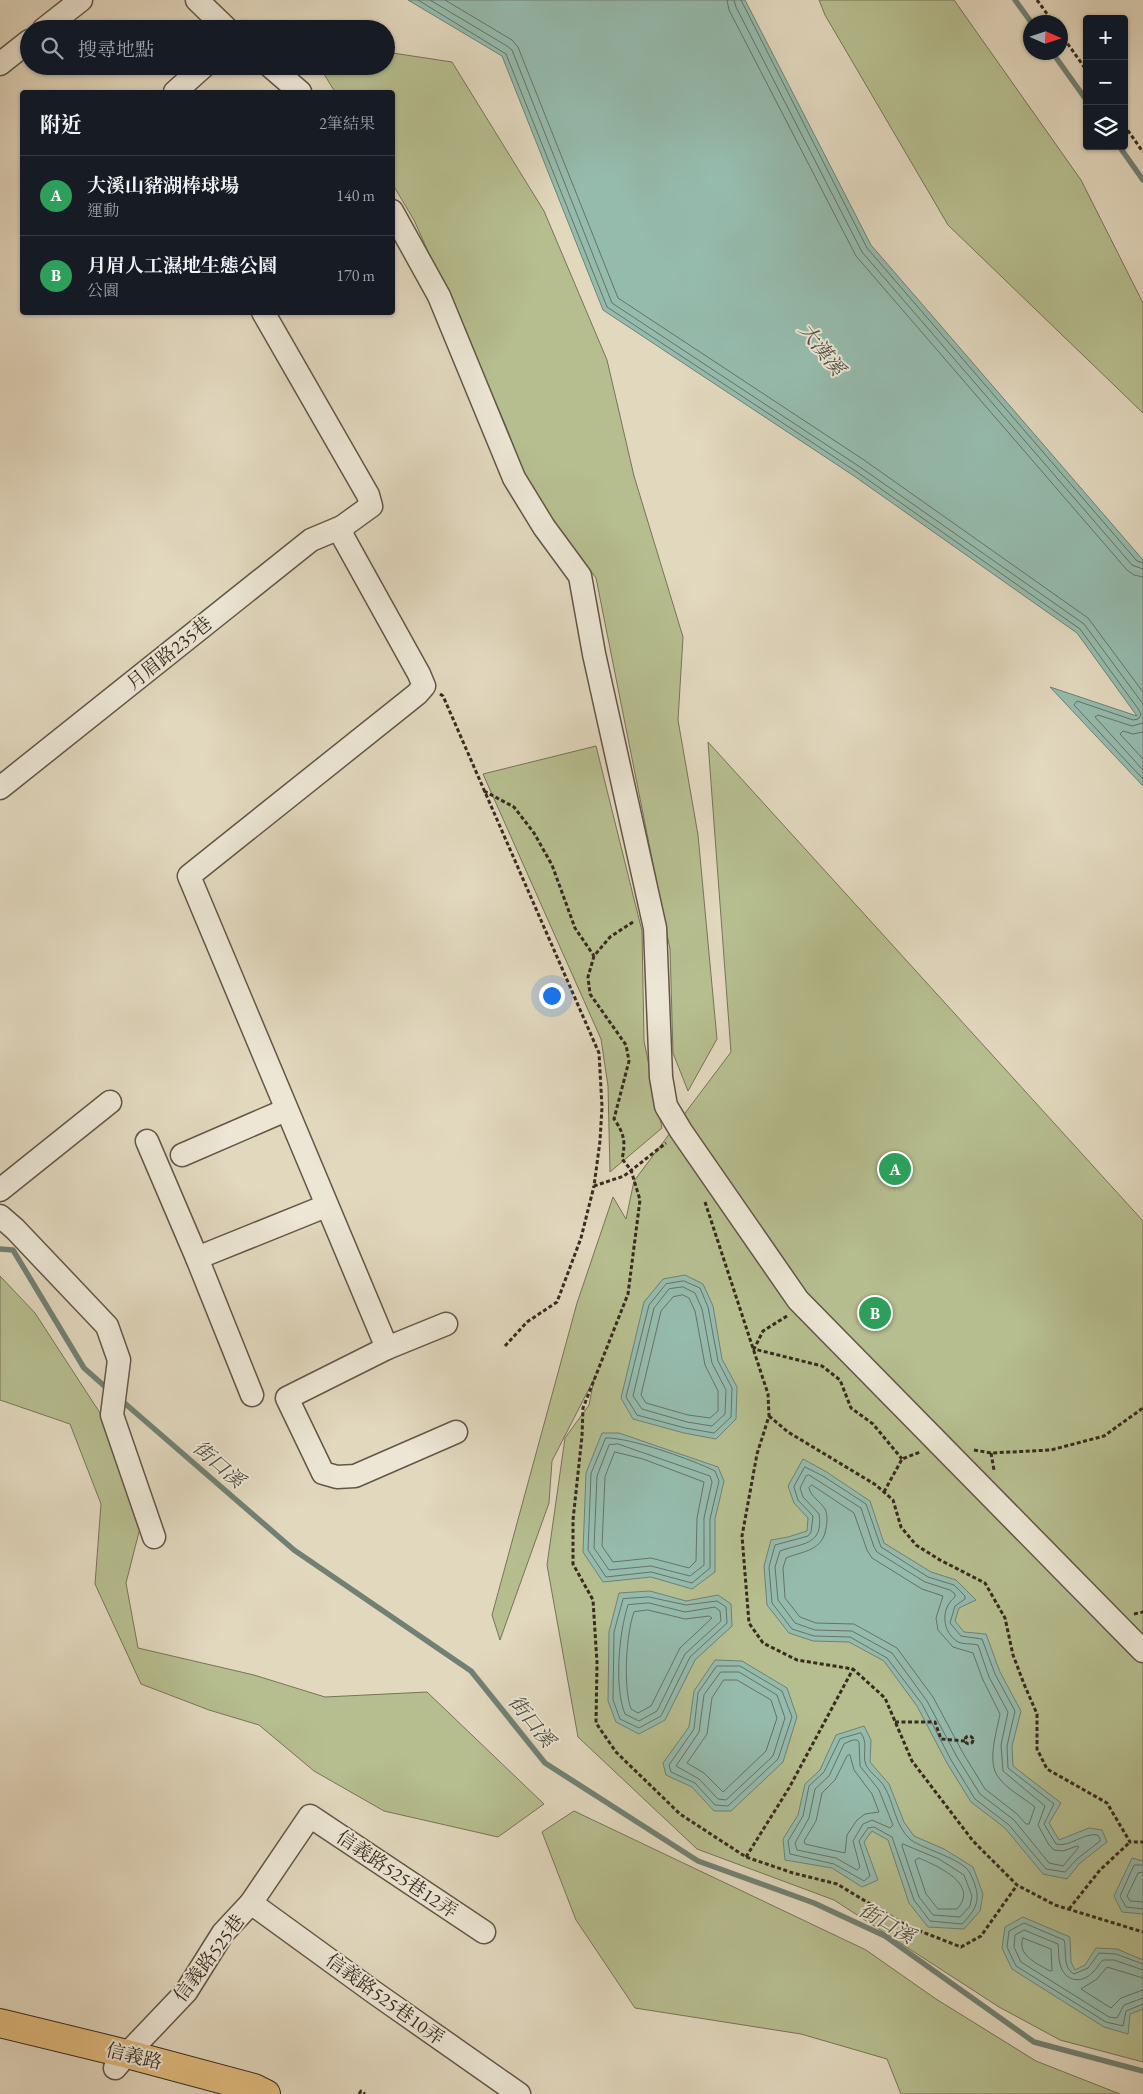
<!DOCTYPE html>
<html lang="zh-TW">
<meta charset="utf-8">
<style>
:root{--surface:#171b24;--page:#242831;--text:#f1f3f6;--muted:#9ea1a6;--line:#363941;--accent:#1a73e8}
body{margin:0;font-family:"EB Garamond","Noto Serif TC",serif;background:var(--page);color:var(--text)}
.controls{position:absolute;right:15px;top:15px;display:grid;overflow:hidden;border-radius:5px;box-shadow:0 1px 4px #0004}
.controls button{width:45px;height:45px;display:grid;place-items:center;padding:0;border:0;border-bottom:1px solid var(--line);background:var(--surface);color:var(--text);font:25px sans-serif}
.compass{position:absolute;left:1023px;top:15px;width:45px;height:45px;border-radius:50%;background:var(--surface);box-shadow:0 1px 4px #0004;rotate:93deg}
.you{position:absolute;left:551px;top:995px;width:18px;height:18px;margin:-12px;border:4px solid #fff;border-radius:50%;background:#1a73e8;box-shadow:0 0 0 8px #1a73e833}
.badge{display:grid;place-items:center;width:32px;height:32px;border-radius:50%;background:var(--accent);color:#fff;font-size:16px;font-weight:700}
.pin{position:absolute;translate:-50% -50%;border:2px solid #fff;box-shadow:0 1px 5px #0006}
.list{margin:0;padding:0;list-style:none}
h2{display:flex;justify-content:space-between;align-items:center;height:65px;margin:0;padding:0 20px;font-size:21px}
h2 small{font-size:16px;font-weight:400;color:var(--muted)}
.list li{display:grid;grid-template-columns:32px 1fr auto;gap:15px;align-items:center;box-sizing:border-box;height:80px;padding:0 20px;border-top:1px solid var(--line)}
.list b{display:block;font-size:19px;white-space:nowrap}
.list p{margin:0;font-size:16px;white-space:nowrap;color:var(--muted)}
.list em{font-size:16px;font-style:normal;color:var(--muted)}
.icon{flex:none;width:28px;height:28px;fill:none;stroke:currentColor;stroke-width:2;stroke-linecap:round;stroke-linejoin:round}
.map{position:relative;flex:none;width:1143px;height:2094px;overflow:hidden}
.search{position:absolute;background:var(--surface);box-shadow:0 1px 4px #0004;left:20px;top:20px;width:375px;height:55px;display:flex;align-items:center;gap:12px;box-sizing:border-box;padding:0 18px;border-radius:28px;color:var(--muted);font-size:19px}
.panel{position:absolute;background:var(--surface);box-shadow:0 1px 4px #0004;left:20px;top:90px;width:375px;height:225px;border-radius:5px}
.map>svg:first-child{display:block}
.green{fill:#b6be8f;stroke:#777457}
.water{fill:#95bbad;stroke:#708174}
.lines{fill:none;stroke-linecap:round;stroke-linejoin:round}
.shore{stroke:#667366;stroke-width:1}
.stream{stroke:#708174;stroke-width:5.5}
.minor-casing{stroke:#625647;stroke-width:25}
.major-casing{stroke:#382b1f;stroke-width:30}
.path{stroke:#382b1f;stroke-width:3;stroke-dasharray:4 2.5;stroke-linecap:butt}
.minor{stroke:#ece6d5;stroke-width:22}
.major{stroke:#e1bc7f;stroke-width:28}
.labels{text-anchor:middle;dominant-baseline:central;stroke-width:4;stroke-linejoin:round;paint-order:stroke}
.street-label{font-size:19px;fill:#382b1f;stroke:#ece6d5}
.water-label{font-size:20px;font-style:italic;fill:#4f4f42;stroke:#ece6d5}
</style>
<div class="map">
<svg width="1143" height="2094" viewBox="0 0 1143 2094">
<rect width="100%" height="100%" fill="#e2d8be"/>
<filter id="stains"><feTurbulence type="fractalNoise" baseFrequency=".004" numOctaves="4"/><feColorMatrix values="0 0 0 0 .2 0 0 0 0 .09 0 0 0 0 .02 0 0 0 .5 -.17"/></filter>
<radialGradient id="worn" r=".72"><stop offset=".6" stop-color="#630" stop-opacity="0"/><stop offset="1" stop-color="#630" stop-opacity=".3"/></radialGradient>
<g class="green">
<polygon points="819,0 954,0 1081,180 1143,303 1143,413 948,225 825,15"/>
<polygon points="386,52 452,62 544,211 607,360 634,476 683,637 678,720 698,835 717,1039 688,1091 673,1053 670,949 596,578 531,491 505,424 414,220 393,185 392,92 335,92 319,66 386,66"/>
<polygon points="708,742 1143,1221 1143,2062 1060,2040 999,2007 834,1900 697,1849 578,1737 547,1565 565,1438 589,1405 594,1379 552,1461 549,1503 500,1640 492,1615 577,1303 613,1197 626,1219 634,1181 731,1052"/>
<polygon points="596,746 642,931 644,1041 662,1128 610,1172 608,1086 601,1039 483,774"/>
<polygon points="0,1276 35,1313 100,1413 140,1528 126,1583 138,1648 254,1675 325,1697 427,1692 544,1804 498,1837 384,1811 314,1771 259,1725 209,1710 141,1684 95,1584 101,1504 70,1424 0,1400"/>
<polygon points="574,1811 866,1950 936,1999 1036,2061 1120,2094 901,2094 887,2059 801,2034 635,2008 576,1920 542,1832"/>
</g>
<g class="water">
<polygon points="408,0 745,0 871,245 1143,560 1143,786 1050,687 1137,716 1077,633 854,476 603,310 502,56"/>
<polygon points="685,1275 703,1284 713,1306 722,1359 737,1387 736,1419 716,1439 684,1433 633,1419 621,1398 644,1302 663,1279"/>
<polygon points="602,1433 619,1433 718,1467 724,1481 715,1519 715,1572 692,1589 651,1577 603,1582 583,1552 586,1473"/>
<polygon points="803,1459 825,1471 870,1501 884,1543 931,1572 956,1580 976,1600 959,1608 955,1621 964,1632 986,1634 1000,1672 1021,1711 1012,1746 1013,1766 1061,1803 1049,1823 1059,1840 1089,1828 1102,1830 1107,1842 1080,1863 1067,1879 1043,1874 1005,1828 971,1802 947,1763 917,1706 884,1661 849,1642 813,1641 789,1633 767,1605 764,1566 771,1540 788,1537 807,1531 808,1518 794,1503 788,1486"/>
<polygon points="650,1591 686,1601 718,1595 731,1604 732,1626 695,1660 665,1720 639,1734 616,1722 608,1701 609,1632 619,1593"/>
<polygon points="715,1660 742,1661 787,1688 797,1717 783,1762 731,1811 714,1811 692,1787 666,1775 663,1763 689,1727 694,1691"/>
<polygon points="864,1726 871,1740 870,1762 889,1784 904,1822 914,1836 944,1849 973,1867 983,1894 980,1911 964,1929 928,1927 909,1903 888,1840 872,1831 864,1842 878,1880 862,1887 832,1868 785,1860 783,1839 798,1815 805,1784 820,1770 836,1735"/>
<polygon points="1132,1858 1143,1861 1143,1914 1122,1912 1114,1896"/>
<polygon points="1023,1917 1070,1937 1071,1962 1075,1970 1085,1965 1096,1948 1117,1949 1143,1960 1143,2009 1130,2014 1128,2034 1104,2027 1012,1969 1002,1948 1005,1927"/>
</g>
<g class="lines">
<g class="shore">
<polyline points="418,0 506,54 607,307 857,472 1080,629 1139,710 1141,715 1138,719 1133,720 1077,701 1074,705 1143,779"/>
<polyline points="430,0 507,46 512,50 612,303 860,467 1084,624 1143,704"/>
<polyline points="445,0 512,40 518,47 618,298 864,460 1088,618 1143,692"/>
<polyline points="727,0 729,10 856,256 1127,570 1134,575 1143,577"/>
<polyline points="734,0 736,7 862,252 1132,565 1143,569"/>
<polyline points="741,0 867,248 1137,561 1143,563"/>
<polyline points="1143,723 1132,726 1098,715 1095,717 1143,770"/>
<polyline points="1143,732 1133,734 1123,731 1120,734 1143,759"/>
<polygon points="684,1281 700,1288 708,1307 718,1361 732,1388 731,1417 714,1433 685,1428 637,1415 626,1397 649,1305 666,1284"/>
<polygon points="683,1287 695,1293 702,1309 712,1363 726,1390 725,1414 712,1426 687,1422 642,1409 633,1396 654,1308 669,1289"/>
<polygon points="683,1295 689,1298 695,1311 705,1365 718,1391 718,1411 710,1418 688,1415 646,1403 641,1395 661,1311 673,1297"/>
<path d="M606,1438C629,1437 693,1460 715,1471L719,1481L710,1519V1568L692,1583L651,1572L606,1577L588,1550L591,1474Z"/>
<polygon points="618,1444 710,1476 712,1482 704,1518 704,1565 690,1576 651,1566 609,1570 594,1548 597,1476 609,1445"/>
<polygon points="615,1452 643,1459 704,1482 697,1518 696,1561 689,1568 651,1558 613,1562 602,1546 605,1477"/>
<path d="M805,1467L823,1476L866,1504L881,1547L928,1577L954,1585L965,1596V1599L955,1606L950,1623L961,1636L982,1639L995,1674L1015,1711L1007,1746L1008,1768L1054,1804L1044,1824L1056,1844C1070,1848 1083,1832 1098,1835L1100,1839V1841L1077,1859L1065,1872L1046,1869L1009,1825L975,1799L951,1760L922,1704L887,1658L850,1637L814,1636L792,1629L772,1603L769,1567L775,1545L808,1536L811,1532L813,1516L798,1500L794,1487Z"/>
<path d="M809,1475L861,1508L874,1547L877,1552L925,1582L950,1590L955,1594V1597C940,1609 942,1632 958,1642C964,1645 972,1643 978,1645L989,1677L1008,1712L1001,1745L1003,1771L1045,1806L1038,1825L1049,1845L1054,1850L1063,1851L1077,1846L1079,1847L1063,1866L1049,1863L1014,1820L980,1794L957,1757L927,1701L892,1653L852,1631L815,1630L795,1623L778,1600L775,1567L780,1551C801,1543 824,1546 819,1514L803,1497L800,1488L806,1476Z"/>
<path d="M812,1485L854,1513L867,1550L872,1558L922,1589L943,1596L936,1618L938,1630L953,1647L973,1653L983,1680L1000,1714C997,1731 986,1763 999,1778C1008,1790 1024,1798 1035,1807L1029,1824H1026L1017,1814L985,1789L963,1753L933,1697L897,1648L854,1624L816,1623L800,1617L785,1598L783,1568L786,1558C803,1551 823,1551 826,1528C827,1522 828,1515 825,1509C820,1501 811,1497 809,1488Z"/>
<polygon points="649,1597 686,1605 717,1601 726,1607 727,1623 690,1657 661,1716 639,1728 620,1719 613,1700 614,1632 623,1599"/>
<path d="M649,1603L685,1612L715,1607L720,1611L721,1621L685,1654L657,1711L639,1721L625,1714C614,1687 619,1632 628,1605Z"/>
<path d="M648,1610L685,1619L709,1616L712,1618L680,1648L651,1706L638,1713L631,1709C623,1687 626,1634 634,1612Z"/>
<polygon points="717,1666 740,1666 782,1691 792,1717 778,1759 728,1806 715,1805 695,1783 671,1772 669,1765 694,1729 698,1693"/>
<polygon points="721,1672 739,1672 777,1695 785,1718 773,1756 726,1800 718,1799 699,1779 676,1766 699,1732 704,1695"/>
<polygon points="724,1680 737,1680 771,1700 777,1718 766,1751 723,1792 704,1773 687,1763 707,1734 712,1698"/>
<path d="M861,1733C868,1743 863,1751 865,1762C867,1771 879,1778 884,1786C894,1802 895,1827 911,1840C923,1849 963,1859 970,1873C981,1896 980,1906 962,1924L930,1921L914,1900L892,1837L874,1827L868,1828L859,1841L870,1876L864,1881L834,1864L790,1854L788,1841L803,1816L809,1786L824,1772L840,1739Z"/>
<polygon points="853,1740 857,1740 859,1742 860,1766 879,1790 893,1825 890,1828 872,1820 863,1824 853,1841 860,1867 857,1870 836,1858 797,1850 795,1843 809,1818 815,1789 829,1776 844,1744"/>
<polygon points="850,1755 854,1770 872,1794 879,1812 865,1814 857,1820 847,1835 845,1853 805,1844 804,1841 816,1821 822,1793 835,1780 847,1756"/>
<polygon points="903,1844 939,1859 964,1875 972,1896 970,1906 960,1917 933,1915 919,1897 902,1846"/>
<path d="M919,1858C937,1866 980,1884 957,1909H938L926,1894L915,1861Z"/>
<polyline points="1143,1865 1134,1865 1120,1896 1126,1907 1143,1909"/>
<polyline points="1143,1872 1138,1873 1127,1896 1130,1901 1143,1902"/>
<path d="M1023,1938L1051,1949L1052,1971H1050C1038,1964 1016,1955 1023,1938Z"/>
<path d="M1143,1964L1116,1954L1099,1953L1088,1968L1074,1974C1062,1967 1067,1951 1064,1940L1024,1923L1009,1931L1007,1947L1016,1966L1106,2022L1123,2026L1126,2011L1143,2004"/>
<path d="M1143,1970L1114,1960H1103C1099,1963 1097,1969 1093,1972C1081,1985 1064,1981 1060,1964C1058,1957 1059,1950 1058,1944L1024,1930L1015,1935L1014,1947L1021,1962L1109,2017L1117,2018L1124,2005L1143,1998"/>
<polyline points="1143,1978 1107,1967 1097,1979 1081,1989 1111,2008 1121,1998 1143,1990"/>
</g>
<g class="stream">
<polyline points="1015,0 1031,22"/>
<polyline points="1052,52 1087,101"/>
<polyline points="1119,146 1143,180"/>
<polyline points="0,1249 13,1250 84,1368 110,1391"/>
<polyline points="121,1400 294,1550 471,1671 545,1763 698,1861 814,1903 885,1936 1034,2042 1143,2071"/>
</g>
<defs>
<g id="minor">
<polyline points="197,0 227,29"/>
<polyline points="44,29 81,0"/>
<polyline points="0,64 29,41"/>
<polyline points="270,66 300,92"/>
<polyline points="175,92 204,66"/>
<polyline points="392,211 439,296 514,478 544,527 580,576 594,654 655,928 661,1077 666,1106 681,1131 798,1300 1143,1651"/>
<polyline points="342,527 343,537 419,674 424,686 417,694 189,876 387,1348 446,1324"/>
<polyline points="0,788 311,540 342,527 371,506 368,495 263,312"/>
<polyline points="147,1141 197,1258"/>
<polyline points="182,1155 286,1110"/>
<polyline points="0,1190 110,1102"/>
<polyline points="0,1216 15,1229 107,1326 119,1360 112,1415 154,1537"/>
<polyline points="387,1348 287,1398 323,1473 337,1477 355,1476 456,1432"/>
<polyline points="252,1395 197,1258 326,1206"/>
<polyline points="251,1903 375,1993 519,2094"/>
<polyline points="115,2068 127,2054 186,1992 223,1933 251,1903 310,1816 484,1932"/>
</g>
<polyline id="major" points="0,2023 127,2054 254,2088 266,2094"/>
</defs>
<use href="#minor" class="minor-casing"/>
<use href="#major" class="major-casing"/>
<g class="path">
<polyline points="1037,0 1053,22"/>
<polyline points="1060,33 1087,71"/>
<polyline points="1124,125 1143,152"/>
<polyline points="440,694 443,696 457,728 599,1053 602,1107 600,1141 594,1186 624,1176 666,1143"/>
<polyline points="484,791 514,807 534,833 552,865 575,928 594,956"/>
<path d="M633,922L610,937L594,956L588,977L590,994L626,1045L629,1061L614,1119C624,1133 626,1142 622,1159L631,1170L640,1200L628,1294L583,1408L582,1436L573,1520V1564L593,1600L597,1663L596,1723L616,1752L680,1814L746,1857L793,1873L837,1884L907,1926L961,1947L981,1936L1017,1885"/>
<polyline points="705,1202 768,1394 769,1416 757,1454 742,1536 749,1623 763,1643 797,1660 853,1669 885,1698 912,1761 973,1841 1017,1885 1055,1905 1143,1932"/>
<polyline points="787,1316 763,1331 754,1349 822,1366 840,1380 851,1408 873,1424 902,1459"/>
<polyline points="505,1346 527,1322 557,1302 581,1238 594,1186"/>
<polyline points="769,1416 788,1432 876,1485 893,1500 901,1527 916,1545 940,1560 985,1583 1005,1618 1013,1655 1024,1684 1037,1714 1037,1749 1047,1769 1107,1803 1130,1842 1143,1842"/>
<polyline points="974,1450 991,1453 1051,1450 1104,1436 1143,1408"/>
<polyline points="991,1453 994,1470"/>
<polyline points="884,1492 902,1459 920,1452"/>
<polyline points="1134,1614 1143,1612"/>
<polyline points="895,1722 935,1722 941,1739 965,1741"/>
<circle cx="969" cy="1740" r="4"/>
<polyline points="746,1857 789,1788 853,1669"/>
<polyline points="1069,1909 1100,1870 1130,1842"/>
<polyline points="359,2094 361,2091 365,2094"/>
</g>
<use href="#minor" class="minor"/>
<use href="#major" class="major"/>
</g>
<g class="labels">
<g class="street-label">
<text transform="translate(169 653) rotate(-39)">月眉路235巷</text>
<text transform="translate(397 1874) rotate(34)">信義路525巷12弄</text>
<text transform="translate(209 1958) rotate(-53)">信義路525巷</text>
<text transform="translate(385 1999) rotate(36)">信義路525巷10弄</text>
<text transform="translate(134 2056) rotate(14)">信義路</text>
</g>
<g class="water-label">
<text transform="translate(822 349) rotate(52)">大漢溪</text>
<text transform="translate(219 1464) rotate(41)">街口溪</text>
<text transform="translate(532 1721) rotate(51)">街口溪</text>
<text transform="translate(887 1923) rotate(30)">街口溪</text>
</g>
</g>
<rect width="100%" height="100%" filter="url(#stains)"/>
<rect width="100%" height="100%" fill="url(#worn)"/>
</svg>
<div class="controls">
<button>+</button>
<button>−</button>
<button><svg class="icon" aria-label="layers" viewBox="0 0 24 24"><path d="M12 4l9 5-9 5-9-5zM3 14l9 5 9-5"/></svg></button>
</div>
<svg class="compass" viewBox="-18 -18 36 36"><path d="M0-13l5 13h-10z" fill="#e53935"/><path d="M0 13l5-13h-10z" fill="#9ea1a6"/></svg>
<div class="you"></div>
<div class="pin badge" style="left:895px;top:1169px;background:#2e9e5b">A</div>
<div class="pin badge" style="left:875px;top:1313px;background:#2e9e5b">B</div>
<div class="search"><svg class="icon" aria-label="search" viewBox="0 0 24 24"><circle cx="10" cy="10" r="6"/><path d="M15 15l6 6"/></svg>搜尋地點</div>
<section class="panel">
<h2>附近<small>2筆結果</small></h2>
<ul class="list">
<li><span class="badge" style="background:#2e9e5b">A</span><div><b>大溪山豬湖棒球場</b><p>運動</p></div><em>140 m</em></li>
<li><span class="badge" style="background:#2e9e5b">B</span><div><b>月眉人工濕地生態公園</b><p>公園</p></div><em>170 m</em></li>
</ul>
</section>
</div>
